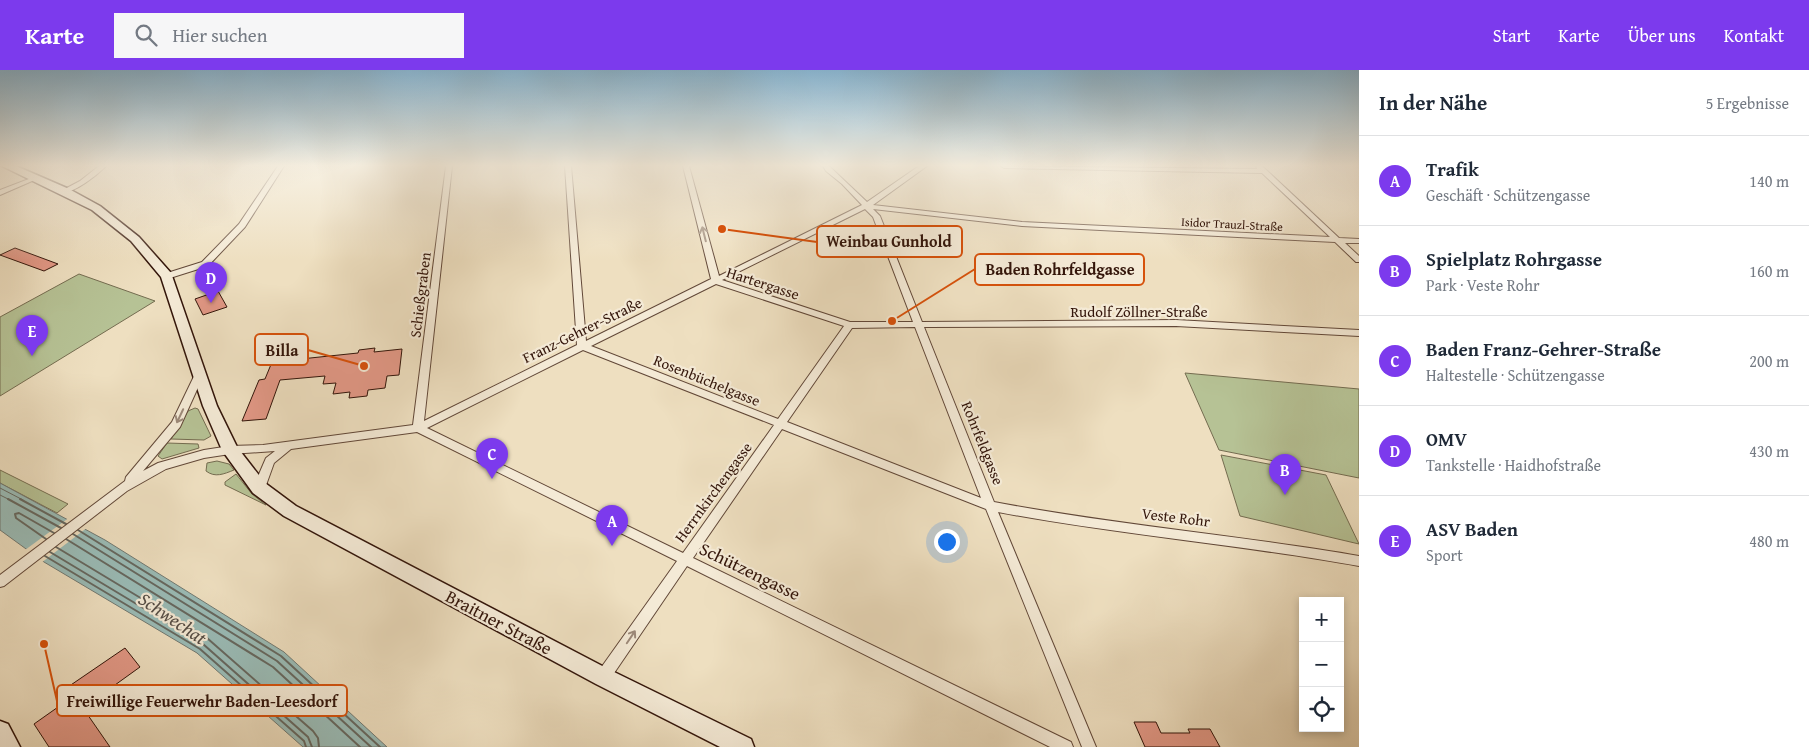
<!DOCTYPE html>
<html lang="de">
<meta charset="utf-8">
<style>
:root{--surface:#fff;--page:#f6f6f7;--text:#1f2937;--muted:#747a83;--line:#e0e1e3;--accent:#7c3aed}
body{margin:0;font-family:"Gentium Book Plus",serif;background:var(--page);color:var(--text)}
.controls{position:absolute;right:15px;bottom:15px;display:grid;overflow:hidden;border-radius:0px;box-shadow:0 2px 8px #0003}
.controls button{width:45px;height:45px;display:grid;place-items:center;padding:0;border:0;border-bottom:1px solid var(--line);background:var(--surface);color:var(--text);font:25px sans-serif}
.you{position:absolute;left:946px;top:471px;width:18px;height:18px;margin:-12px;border:4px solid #fff;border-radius:50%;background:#1a73e8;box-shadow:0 0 0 8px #1a73e833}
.badge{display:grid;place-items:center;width:32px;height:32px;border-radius:50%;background:var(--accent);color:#fff;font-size:16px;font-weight:700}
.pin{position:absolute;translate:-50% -41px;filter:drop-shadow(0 1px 2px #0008)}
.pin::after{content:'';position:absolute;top:26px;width:18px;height:15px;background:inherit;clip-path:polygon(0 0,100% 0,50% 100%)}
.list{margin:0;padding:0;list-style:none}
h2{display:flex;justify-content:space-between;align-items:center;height:65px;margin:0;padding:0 20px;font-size:21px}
h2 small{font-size:16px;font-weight:400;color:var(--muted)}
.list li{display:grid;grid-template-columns:32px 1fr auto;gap:15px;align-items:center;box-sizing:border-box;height:90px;padding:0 20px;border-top:1px solid var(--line)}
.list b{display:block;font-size:19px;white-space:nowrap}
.list p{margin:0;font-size:16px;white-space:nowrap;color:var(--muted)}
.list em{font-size:16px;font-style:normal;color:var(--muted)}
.icon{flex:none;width:28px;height:28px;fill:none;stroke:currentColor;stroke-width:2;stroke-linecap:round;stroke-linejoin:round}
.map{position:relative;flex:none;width:1359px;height:677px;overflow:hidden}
header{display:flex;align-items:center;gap:30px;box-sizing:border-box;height:70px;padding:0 25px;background:var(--accent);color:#fff}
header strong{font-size:24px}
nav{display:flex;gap:28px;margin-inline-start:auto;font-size:18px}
.search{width:350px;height:45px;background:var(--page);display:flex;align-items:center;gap:12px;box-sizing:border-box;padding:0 18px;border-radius:0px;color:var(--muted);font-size:19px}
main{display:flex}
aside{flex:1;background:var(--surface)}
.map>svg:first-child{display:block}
.green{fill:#b6c295;stroke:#746c50}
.water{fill:#9abcb7;stroke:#717972}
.pier{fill:#eedfc0}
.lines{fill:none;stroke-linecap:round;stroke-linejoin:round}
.shore-far1{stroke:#666860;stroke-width:1}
.shore{stroke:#666860;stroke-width:2}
.building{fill:#e29886;stroke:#33150a}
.street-casing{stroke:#624838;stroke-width:2}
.secondary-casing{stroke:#33150a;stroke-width:3}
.street{fill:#f4ead6;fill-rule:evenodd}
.secondary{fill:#f4ead6;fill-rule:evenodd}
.oneway{stroke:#9d8a7a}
.labels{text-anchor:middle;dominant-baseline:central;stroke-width:4.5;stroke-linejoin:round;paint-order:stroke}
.far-street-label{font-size:12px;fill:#33150a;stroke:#f4ead6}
.street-label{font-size:15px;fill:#33150a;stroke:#f4ead6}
.near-street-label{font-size:18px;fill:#33150a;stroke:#f4ead6}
.near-water-label{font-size:19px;font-style:italic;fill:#574f47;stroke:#f4ead6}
.leader{fill:none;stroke:#d6520c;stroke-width:2}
.callout-dot{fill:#d6520c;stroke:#f4ead6;stroke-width:2}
.callout{fill:#f4ead6;stroke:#d6520c;stroke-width:2}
.callout-label{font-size:16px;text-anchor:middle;font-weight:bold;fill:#33150a}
</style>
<header>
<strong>Karte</strong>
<div class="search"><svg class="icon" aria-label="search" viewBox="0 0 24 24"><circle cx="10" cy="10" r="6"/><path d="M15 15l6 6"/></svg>Hier suchen</div>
<nav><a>Start</a><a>Karte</a><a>Über uns</a><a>Kontakt</a></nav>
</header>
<main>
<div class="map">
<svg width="1359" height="677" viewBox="0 0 1359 677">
<rect width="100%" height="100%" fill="#eedfc0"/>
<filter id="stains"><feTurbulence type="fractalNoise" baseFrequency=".004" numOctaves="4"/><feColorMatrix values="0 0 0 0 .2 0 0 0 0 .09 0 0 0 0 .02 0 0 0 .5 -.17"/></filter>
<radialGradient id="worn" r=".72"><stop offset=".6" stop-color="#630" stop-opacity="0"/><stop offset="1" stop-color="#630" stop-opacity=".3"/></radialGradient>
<g class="green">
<polygon points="79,204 155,231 0,326 0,247"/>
<polygon points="1185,303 1359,319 1359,408 1219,380"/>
<polygon points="195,338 198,339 211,366 204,370 171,369 188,341"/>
<polygon points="167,373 198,374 199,378 162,389 158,386"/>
<polygon points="1221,385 1326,405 1359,474 1240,446"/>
<path d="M217,391L229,394L234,400C224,404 215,408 206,401L207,393Z"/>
<polygon points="0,400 68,434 57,443 0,413"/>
<polygon points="236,404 252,424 266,435 225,415 225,412"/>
</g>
<polygon class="water" points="0,413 105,470 284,582 387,677 303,677 197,583 44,492 0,460"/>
<polygon class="pier" points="70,447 88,457 41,493 25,480"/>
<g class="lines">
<g class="shore-far1">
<polyline points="0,418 23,430"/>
<polyline points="0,425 10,430"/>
</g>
<g class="shore">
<polyline points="8,429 61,458"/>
<polyline points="20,429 66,454"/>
<polyline points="78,460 281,586 380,677"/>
<polyline points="73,464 277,591 371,677"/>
<polyline points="46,469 16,448 15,444 19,443 54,463"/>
<polyline points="66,469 273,597 360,677"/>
<polyline points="56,477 207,568 313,661 318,668 319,677"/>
<polyline points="50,482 203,574 308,667 312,677"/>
<polyline points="45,486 200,579 304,671 306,677"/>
</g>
</g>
<g class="building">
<polygon points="15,178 58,194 44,201 0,185"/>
<polygon points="218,221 227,237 203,245 195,229"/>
<polygon points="375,278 374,282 402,279 399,305 387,306 385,318 368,320 367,326 349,328 350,322 333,324 336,313 323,314 325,306 280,310 266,349 242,351 259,310 265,309 272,292 358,283 359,280"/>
<polygon points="125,578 140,597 83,638 110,677 49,677 34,654 68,630 62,621"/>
<polygon points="1134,652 1156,652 1161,663 1190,663 1188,659 1210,659 1220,677 1145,677"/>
</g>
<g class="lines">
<defs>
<g id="street">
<path d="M99,96H106C97,105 75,123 63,122V120L80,111Z"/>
<polygon points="278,96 284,96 245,157 208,196 170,208 164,208 164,204 202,192 239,154"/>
<path d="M446,96H452L424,351L577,275L565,96H571L586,271L711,209L683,96H689L719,206L862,135L842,114L826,101L823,96H829L867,132L919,96H927L873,135L1022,152L1330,167L1262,103L1004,98L1001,96L1257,99L1256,96H1262L1339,168L1359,169V173H1345L1359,186V192H1356L1335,172L1022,156L873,139L880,146L922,252L1176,250L1359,260V266L1176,256L924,257L994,432C1115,455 1238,465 1359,486V496C1239,474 1118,465 998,442L1096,677H1082L986,439L782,359L693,488L1071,672L1073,677H1050L687,496L608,612L603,614L598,612L596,607L598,602L677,491L417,362L291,379L274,393L265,418L263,421L259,422L255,421L253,418L266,388L275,381L230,384L204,388L166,399L127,421L4,516L0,517V505L125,411L126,407L172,352L197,300L200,299L205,302L180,357L143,401L158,393L204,380L230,376L263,375L413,355ZM865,139L873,147L913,252H850L722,210ZM716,214L844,256L778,349L591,276ZM915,257L981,428L787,352L852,258ZM583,280L774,355L683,483L427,358Z"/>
<polygon points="34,107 39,108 0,125 0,120"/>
</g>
<g id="secondary">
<polygon points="2,96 16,96 69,119 100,136 139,167 171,203 217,336 237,377 265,413 296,436 610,600 751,669 754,677 720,677 596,614 284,446 253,423 222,380 203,336 161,207 131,171 92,140"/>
<polygon points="0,651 8,654 20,677 0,677"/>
</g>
</defs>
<use href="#street" class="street-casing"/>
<use href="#secondary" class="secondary-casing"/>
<use href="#street" class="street"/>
<use href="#secondary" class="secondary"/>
</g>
<defs><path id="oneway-shaft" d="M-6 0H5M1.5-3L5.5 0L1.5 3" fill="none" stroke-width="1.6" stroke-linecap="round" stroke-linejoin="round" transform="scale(1.25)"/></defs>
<g class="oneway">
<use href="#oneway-shaft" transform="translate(704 164) rotate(-104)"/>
<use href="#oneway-shaft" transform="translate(180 346) rotate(115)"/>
<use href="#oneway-shaft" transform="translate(631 567) rotate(-56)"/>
</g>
<linearGradient id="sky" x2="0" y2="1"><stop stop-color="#89b7d4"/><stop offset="0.5" stop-color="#f7f1e3"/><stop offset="1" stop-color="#f7f1e3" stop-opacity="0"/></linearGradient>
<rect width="1359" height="191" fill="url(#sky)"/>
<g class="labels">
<g class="far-street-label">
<text transform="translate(1232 154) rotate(3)">Isidor Trauzl-Straße</text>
</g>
<g class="street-label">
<text transform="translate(763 213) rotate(18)">Hartergasse</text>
<text transform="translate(420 225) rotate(-83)">Schießgraben</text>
<text x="1139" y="241">Rudolf Zöllner-Straße</text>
<text transform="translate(582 260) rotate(-26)">Franz-Gehrer-Straße</text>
<text transform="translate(707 310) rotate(22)">Rosenbüchelgasse</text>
<text transform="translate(983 373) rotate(68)">Rohrfeldgasse</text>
<text transform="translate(713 422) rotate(-54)">Herrnkirchengasse</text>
<text transform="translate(1176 447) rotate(7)">Veste Rohr</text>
</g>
<g class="near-street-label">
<text transform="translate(750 501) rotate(26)">Schützengasse</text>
<text transform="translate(499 552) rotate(28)">Braitner Straße</text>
</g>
<g class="near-water-label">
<text transform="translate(173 548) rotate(34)">Schwechat</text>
</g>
</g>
<path class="leader" d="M722 159L817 172M892 251L975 199M364 296L308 280M44 574L57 631"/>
<g class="callout-dot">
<circle cx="722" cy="159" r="5"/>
<circle cx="892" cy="251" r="5"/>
<circle cx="364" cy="296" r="5"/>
<circle cx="44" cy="574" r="5"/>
</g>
<g class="callout">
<rect x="817" y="156" width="145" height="31" rx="5"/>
<rect x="975" y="184" width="169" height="31" rx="5"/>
<rect x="255" y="264" width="53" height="31" rx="5"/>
<rect x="57" y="615" width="290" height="31" rx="5"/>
</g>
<g class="callout-label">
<text x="889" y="177">Weinbau Gunhold</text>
<text x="1060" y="205">Baden Rohrfeldgasse</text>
<text x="282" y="286">Billa</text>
<text x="202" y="637">Freiwillige Feuerwehr Baden-Leesdorf</text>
</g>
<rect width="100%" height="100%" filter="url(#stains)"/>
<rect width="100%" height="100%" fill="url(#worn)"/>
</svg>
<div class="controls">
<button>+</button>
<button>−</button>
<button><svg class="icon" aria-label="locate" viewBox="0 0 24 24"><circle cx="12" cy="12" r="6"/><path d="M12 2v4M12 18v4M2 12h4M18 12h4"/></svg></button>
</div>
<div class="you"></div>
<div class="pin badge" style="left:612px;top:476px">A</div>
<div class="pin badge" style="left:1285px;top:425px">B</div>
<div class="pin badge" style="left:492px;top:409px">C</div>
<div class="pin badge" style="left:211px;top:233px">D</div>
<div class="pin badge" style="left:32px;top:286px">E</div>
</div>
<aside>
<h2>In der Nähe<small>5 Ergebnisse</small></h2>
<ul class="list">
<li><span class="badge">A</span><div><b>Trafik</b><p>Geschäft · Schützengasse</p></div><em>140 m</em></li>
<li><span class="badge">B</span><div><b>Spielplatz Rohrgasse</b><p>Park · Veste Rohr</p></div><em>160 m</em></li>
<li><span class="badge">C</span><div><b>Baden Franz-Gehrer-Straße</b><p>Haltestelle · Schützengasse</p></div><em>200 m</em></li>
<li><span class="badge">D</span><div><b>OMV</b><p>Tankstelle · Haidhofstraße</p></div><em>430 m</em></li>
<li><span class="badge">E</span><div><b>ASV Baden</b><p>Sport</p></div><em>480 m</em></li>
</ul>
</aside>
</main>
